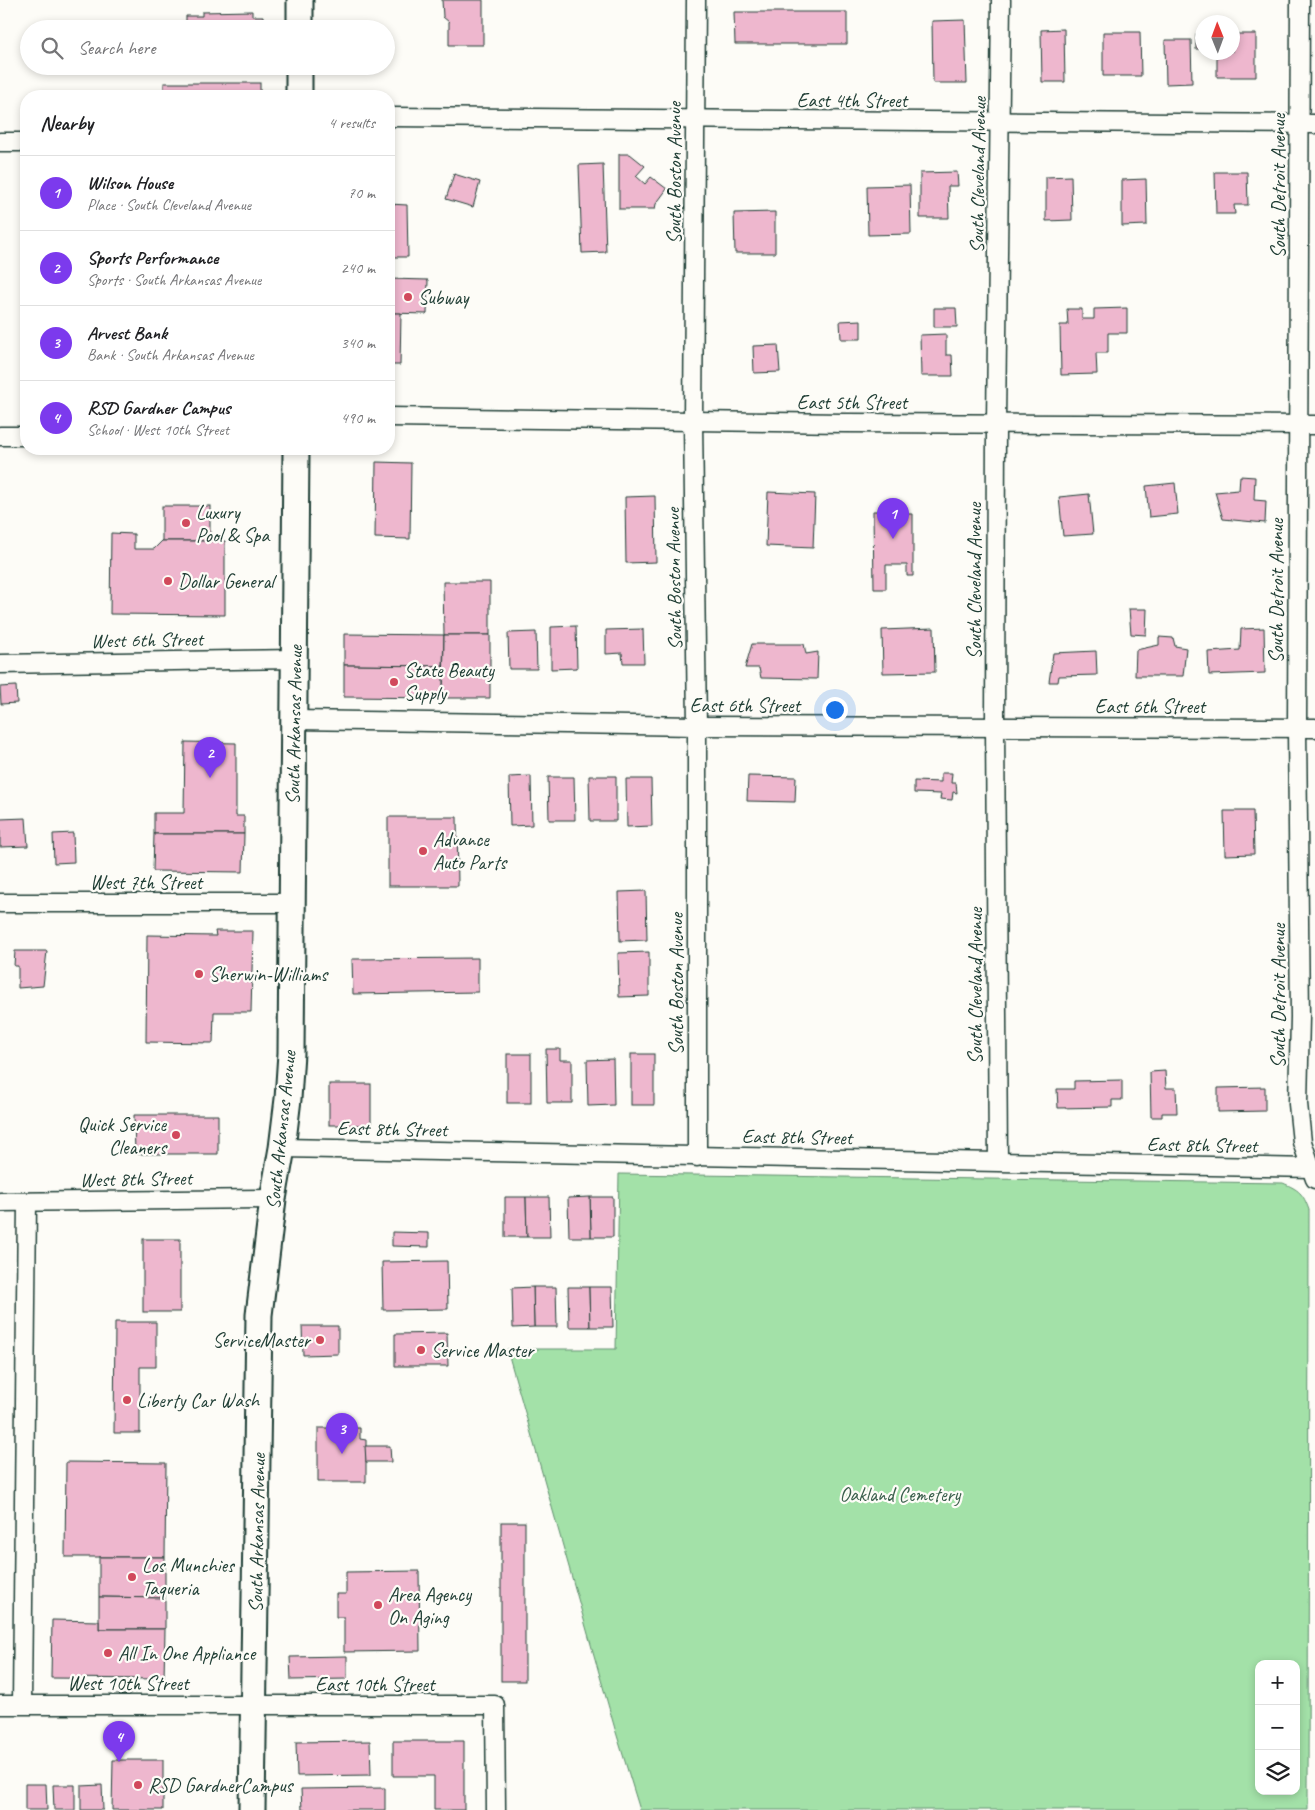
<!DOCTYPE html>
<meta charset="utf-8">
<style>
:root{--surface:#fff;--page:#f6f6f6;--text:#202124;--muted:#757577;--line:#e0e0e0;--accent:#7c3aed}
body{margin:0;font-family:Caveat,sans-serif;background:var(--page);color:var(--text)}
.controls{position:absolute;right:15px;bottom:15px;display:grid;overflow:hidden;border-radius:10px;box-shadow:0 2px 8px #0003}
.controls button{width:45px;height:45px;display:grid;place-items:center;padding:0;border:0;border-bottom:1px solid var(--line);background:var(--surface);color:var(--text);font:25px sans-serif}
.compass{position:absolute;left:1195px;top:15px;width:45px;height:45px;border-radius:50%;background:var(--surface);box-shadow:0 2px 8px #0003;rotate:359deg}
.you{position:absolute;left:834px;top:709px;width:18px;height:18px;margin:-12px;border:4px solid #fff;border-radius:50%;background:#1a73e8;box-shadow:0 0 0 8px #1a73e833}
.badge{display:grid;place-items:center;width:32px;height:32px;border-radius:50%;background:var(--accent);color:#fff;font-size:16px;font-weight:700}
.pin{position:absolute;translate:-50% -41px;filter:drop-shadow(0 1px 2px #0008)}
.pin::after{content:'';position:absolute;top:26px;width:18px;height:15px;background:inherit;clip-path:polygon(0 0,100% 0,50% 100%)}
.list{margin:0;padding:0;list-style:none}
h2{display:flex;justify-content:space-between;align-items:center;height:65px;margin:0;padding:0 20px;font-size:21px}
h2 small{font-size:16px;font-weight:400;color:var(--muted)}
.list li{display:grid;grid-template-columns:32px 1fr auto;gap:15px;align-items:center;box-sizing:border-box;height:75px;padding:0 20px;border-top:1px solid var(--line)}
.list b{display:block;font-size:19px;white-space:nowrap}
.list p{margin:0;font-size:16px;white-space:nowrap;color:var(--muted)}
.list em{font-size:16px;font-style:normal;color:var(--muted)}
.icon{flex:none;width:28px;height:28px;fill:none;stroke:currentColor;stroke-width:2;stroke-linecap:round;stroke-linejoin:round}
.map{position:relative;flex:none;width:1315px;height:1810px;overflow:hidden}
.search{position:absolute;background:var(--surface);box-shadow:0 2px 8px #0003;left:20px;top:20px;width:375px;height:55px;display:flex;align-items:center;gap:12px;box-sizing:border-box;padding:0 18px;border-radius:28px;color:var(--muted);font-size:19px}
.panel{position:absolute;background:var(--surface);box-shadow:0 2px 8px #0003;left:20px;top:90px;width:375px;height:365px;border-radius:20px}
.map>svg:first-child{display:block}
.green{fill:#a3e1a8;stroke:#618f6e;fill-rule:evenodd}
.building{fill:#eeb7ce;stroke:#1f3d34}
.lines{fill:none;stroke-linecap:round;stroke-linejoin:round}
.minor-casing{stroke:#1f3d34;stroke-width:21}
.highway-casing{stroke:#1f3d34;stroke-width:29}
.minor{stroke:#fdfcf7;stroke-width:18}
.highway{stroke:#fdfcf7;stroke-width:25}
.poi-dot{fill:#d1495b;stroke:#fdfcf7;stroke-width:2}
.labels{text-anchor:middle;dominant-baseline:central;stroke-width:4.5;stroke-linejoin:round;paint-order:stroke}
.street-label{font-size:20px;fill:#1f3d34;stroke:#fdfcf7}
.poi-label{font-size:20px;fill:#1f3d34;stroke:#fdfcf7;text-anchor:start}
.park-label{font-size:20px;fill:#395e4b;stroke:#fdfcf7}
</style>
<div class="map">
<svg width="1315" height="1810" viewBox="0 0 1315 1810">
<rect width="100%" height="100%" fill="#fdfcf7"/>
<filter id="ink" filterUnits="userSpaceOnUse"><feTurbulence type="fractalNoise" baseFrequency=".02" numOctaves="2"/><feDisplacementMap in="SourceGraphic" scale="10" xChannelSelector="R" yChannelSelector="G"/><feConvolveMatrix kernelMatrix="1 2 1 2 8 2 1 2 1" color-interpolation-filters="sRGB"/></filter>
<g filter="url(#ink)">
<path class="green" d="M619,1174L1283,1183C1299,1190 1303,1193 1309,1210L1308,1810H640L615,1729L507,1349H616ZM1259,1664H1296V1791H1259Z"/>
<g class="building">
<polygon points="442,0 483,0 483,45 449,45 449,22 443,17"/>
<polygon points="252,11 252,16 263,16 263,29 123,29 123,26 186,25 186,16 202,16 202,12"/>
<polygon points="734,12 847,12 847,44 735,44"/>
<polygon points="965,20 967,83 933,83 932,21"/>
<polygon points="1064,29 1065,82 1042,82 1041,30"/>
<polygon points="1103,32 1140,32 1141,76 1103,76"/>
<rect x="1196" y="34" width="6" height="15"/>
<polygon points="1232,34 1256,34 1256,77 1217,77 1217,52 1232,52"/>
<polygon points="1165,40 1191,40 1192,83 1166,84"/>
<rect x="164" y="83" width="96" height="13"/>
<polygon points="619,154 630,154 645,166 636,176 645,184 651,177 667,189 656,204 655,209 619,209"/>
<polygon points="603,164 606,252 582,253 579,165"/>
<polygon points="957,172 958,186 948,186 949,218 920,218 920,173"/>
<polygon points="1215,172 1247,172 1248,205 1234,205 1235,214 1216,214"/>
<polygon points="454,174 480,182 473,207 446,199"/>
<polygon points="1071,176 1072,220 1046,221 1046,177"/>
<polygon points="1146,179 1147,225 1122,226 1122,180"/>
<polygon points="910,185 911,234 868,235 867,186"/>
<polygon points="389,204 407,205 408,257 389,257"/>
<polygon points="775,212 775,253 735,253 734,213"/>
<polygon points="389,279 428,280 427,314 389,313"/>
<polygon points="934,308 956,308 957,327 934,327"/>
<polygon points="1127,308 1127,333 1108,333 1108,353 1096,353 1097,374 1061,375 1060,325 1068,325 1067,309 1082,309 1082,319 1094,319 1094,309"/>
<polygon points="389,313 401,313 400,365 389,365"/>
<polygon points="861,320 861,339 841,339 840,321"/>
<polygon points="946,334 946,355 952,355 953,376 921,376 920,335"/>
<polygon points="778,345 780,372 754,373 753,346"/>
<polygon points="376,462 411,463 410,539 375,538"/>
<polygon points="1240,476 1255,477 1254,500 1266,501 1265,523 1223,519 1215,492 1239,490"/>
<polygon points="1175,483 1178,514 1149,517 1146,486"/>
<polygon points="768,492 815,494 813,548 766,546"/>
<polygon points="1089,494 1093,534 1063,536 1059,497"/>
<polygon points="655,496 656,562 626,563 625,497"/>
<rect x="162" y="506" width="48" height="35"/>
<polygon points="884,507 902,507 902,514 913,514 913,576 907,576 907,565 886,565 886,589 874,589 873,511 884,511"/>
<polygon points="111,533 134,534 134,549 154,549 162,541 225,541 225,615 110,614"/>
<polygon points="443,582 490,582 490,635 444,635"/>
<polygon points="1129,609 1147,609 1146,635 1131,634"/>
<polygon points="576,626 577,668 551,669 551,627"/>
<polygon points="934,628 935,672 883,673 882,630"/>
<polygon points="1264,628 1265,673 1209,675 1208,652 1240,650 1241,629"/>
<polygon points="643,629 644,663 623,663 622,653 606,654 606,630"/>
<polygon points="536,632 537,669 509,669 508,633"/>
<polygon points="344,634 444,635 443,666 344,665"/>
<polygon points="444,635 490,635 490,698 443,698"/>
<polygon points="1159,637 1173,638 1175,646 1186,648 1183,676 1135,676 1136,650 1159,645"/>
<polygon points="752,644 804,644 806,654 818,652 817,679 761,678 759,668 745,668"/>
<polygon points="1096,651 1097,675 1059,676 1058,682 1049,682 1053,653"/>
<polygon points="344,665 443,666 443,698 344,697"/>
<polygon points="16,686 17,703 1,704 0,687"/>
<polygon points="185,742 236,743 236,816 244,816 244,834 154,834 154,813 184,813"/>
<polygon points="941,773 952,773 951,783 956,783 957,793 953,792 952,800 940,799 941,794 914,793 914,781 941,782"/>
<polygon points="531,776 532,825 510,826 509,777"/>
<polygon points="589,776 616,776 616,821 590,821"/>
<polygon points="748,776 796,777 795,802 747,801"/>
<polygon points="548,777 574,777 575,820 549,820"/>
<polygon points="626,779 651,779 652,826 627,827"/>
<polygon points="1224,811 1253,811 1254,854 1225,855"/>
<polygon points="388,817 457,817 458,886 388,886"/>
<polygon points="26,818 28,846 0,847 0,819"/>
<polygon points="73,833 74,862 54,863 53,834"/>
<polygon points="154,834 244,834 243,872 153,871"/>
<polygon points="646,891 647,940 620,941 619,892"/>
<polygon points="215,931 253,931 251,1012 214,1012 213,1043 146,1042 147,935 216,936"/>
<polygon points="15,951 47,951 43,986 18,988 18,966 14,966"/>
<polygon points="649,952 649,996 619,997 618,953"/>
<polygon points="478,958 478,992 353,994 352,959"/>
<polygon points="546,1049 560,1049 560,1060 572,1060 572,1103 547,1103"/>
<rect x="507" y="1054" width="24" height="49"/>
<rect x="631" y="1054" width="23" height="51"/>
<polygon points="613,1059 614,1105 588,1106 587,1060"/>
<polygon points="1165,1071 1166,1088 1176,1088 1177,1113 1162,1113 1162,1117 1151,1117 1150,1072"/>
<polygon points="1122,1080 1122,1100 1112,1100 1112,1107 1058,1108 1057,1089 1074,1089 1074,1081"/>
<rect x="329" y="1084" width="42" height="41"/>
<polygon points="1265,1087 1265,1111 1218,1112 1218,1088"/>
<polygon points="134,1115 218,1115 218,1154 135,1154"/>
<polygon points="505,1197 526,1197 527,1237 505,1237"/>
<polygon points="526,1197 549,1197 550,1237 527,1237"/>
<polygon points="590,1197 613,1197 613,1237 591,1237"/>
<polygon points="590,1197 591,1237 569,1237 568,1198"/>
<polygon points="392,1232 429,1233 429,1247 392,1246"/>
<rect x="143" y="1239" width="37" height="73"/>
<polygon points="447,1261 448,1309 383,1310 382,1262"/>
<polygon points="533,1287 556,1287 557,1327 534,1327"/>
<polygon points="533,1287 534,1327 513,1328 512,1288"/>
<polygon points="568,1287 589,1287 590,1327 569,1327"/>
<polygon points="589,1287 612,1287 613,1327 590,1327"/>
<polygon points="115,1322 156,1322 156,1367 140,1367 140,1433 114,1433"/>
<polygon points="302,1326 338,1326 338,1354 303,1355"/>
<polygon points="447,1333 448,1366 395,1366 395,1334"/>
<polygon points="318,1428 360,1428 360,1439 366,1440 366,1482 318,1482"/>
<polygon points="365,1446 390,1446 391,1462 366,1462"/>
<polygon points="66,1462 166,1463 165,1557 65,1557"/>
<rect x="501" y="1522" width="24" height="159"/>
<polygon points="99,1557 165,1557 165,1598 99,1597"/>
<polygon points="419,1571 420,1651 344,1652 344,1617 336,1617 336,1594 346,1594 346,1572"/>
<polygon points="99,1597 165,1598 165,1629 99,1629"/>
<polygon points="52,1620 99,1621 99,1629 165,1629 164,1679 51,1678"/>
<polygon points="347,1656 347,1679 291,1680 290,1657"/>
<polygon points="370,1741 371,1775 297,1776 296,1742"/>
<polygon points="393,1741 464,1741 464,1810 434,1810 434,1776 393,1776"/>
<polygon points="113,1760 163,1760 163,1810 112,1810"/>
<polygon points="25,1784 46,1784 47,1810 25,1810"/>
<polygon points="53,1785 75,1785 75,1810 54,1810"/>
<polygon points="102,1785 103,1810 81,1810 81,1786"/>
<polygon points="385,1788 385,1810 302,1810 301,1789"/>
</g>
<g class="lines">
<defs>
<g id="minor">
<polyline points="696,0 693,421 697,726 697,1157"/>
<polyline points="1300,0 1297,729 1300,1017 1298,1104 1302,1142 1315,1179"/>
<polyline points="389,117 1315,124"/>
<polyline points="0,142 26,142"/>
<polyline points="389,417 844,423 1315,425"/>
<polyline points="0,436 26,436"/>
<polyline points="0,664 295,659"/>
<polyline points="295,720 697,726 1315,728"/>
<polyline points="0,903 292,903"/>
<polyline points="282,1148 1311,1168"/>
<polyline points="998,1161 995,726 996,423 1001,0"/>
<polyline points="0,1202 273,1199"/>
<polyline points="22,1704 27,1202"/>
<polyline points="0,1705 495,1705 496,1810"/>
</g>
<g id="highway">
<polyline points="300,29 300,0"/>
<polyline points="299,96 299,66"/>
<polyline points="252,1810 259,1315 273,1199 282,1148 288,1099 291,1053 296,449"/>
</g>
</defs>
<use href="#minor" class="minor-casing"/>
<use href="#highway" class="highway-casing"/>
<use href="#minor" class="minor"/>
<use href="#highway" class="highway"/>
</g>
</g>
<g class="poi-dot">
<circle cx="408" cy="297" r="5"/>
<circle cx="186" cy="523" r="5"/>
<circle cx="168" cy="581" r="5"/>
<circle cx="394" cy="682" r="5"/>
<circle cx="423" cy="851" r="5"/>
<circle cx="199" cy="974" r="5"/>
<circle cx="176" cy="1135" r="5"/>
<circle cx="320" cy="1340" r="5"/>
<circle cx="421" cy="1350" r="5"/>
<circle cx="127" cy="1400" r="5"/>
<circle cx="132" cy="1577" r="5"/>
<circle cx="378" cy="1605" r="5"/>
<circle cx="108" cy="1653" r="5"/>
<circle cx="138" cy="1785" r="5"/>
</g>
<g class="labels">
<g class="street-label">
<text x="852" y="100">East 4th Street</text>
<text transform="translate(674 173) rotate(-90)">South Boston Avenue</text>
<text transform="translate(978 175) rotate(-89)">South Cleveland Avenue</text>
<text transform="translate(1278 186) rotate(-90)">South Detroit Avenue</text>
<text x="852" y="402">East 5th Street</text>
<text transform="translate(674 579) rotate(-91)">South Boston Avenue</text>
<text transform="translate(974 581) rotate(-90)">South Cleveland Avenue</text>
<text transform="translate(1276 591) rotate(-90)">South Detroit Avenue</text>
<text transform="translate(147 640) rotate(-1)">West 6th Street</text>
<text x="745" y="705">East 6th Street</text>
<text x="1150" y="706">East 6th Street</text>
<text transform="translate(294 725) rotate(-89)">South Arkansas Avenue</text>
<text x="146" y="882">West 7th Street</text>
<text transform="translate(676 984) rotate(-90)">South Boston Avenue</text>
<text transform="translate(975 986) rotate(-90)">South Cleveland Avenue</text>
<text transform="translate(1278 996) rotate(-90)">South Detroit Avenue</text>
<text transform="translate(392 1129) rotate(1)">East 8th Street</text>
<text transform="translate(281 1130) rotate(-84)">South Arkansas Avenue</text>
<text transform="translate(797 1137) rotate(1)">East 8th Street</text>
<text transform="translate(1202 1145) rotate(1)">East 8th Street</text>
<text transform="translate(136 1179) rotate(-1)">West 8th Street</text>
<text transform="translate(257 1533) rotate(-89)">South Arkansas Avenue</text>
<text x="128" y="1683">West 10th Street</text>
<text x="375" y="1684">East 10th Street</text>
</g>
<g class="poi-label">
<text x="418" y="297">Subway</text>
<text x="196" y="512">Luxury<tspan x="196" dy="23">Pool &amp; Spa</tspan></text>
<text x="178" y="581">Dollar General</text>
<text x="404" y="670">State Beauty<tspan x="404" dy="23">Supply</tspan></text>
<text x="433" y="839">Advance<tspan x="433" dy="23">Auto Parts</tspan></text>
<text x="209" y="974">Sherwin-Williams</text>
<text x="166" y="1124" text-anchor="end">Quick Service<tspan x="166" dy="23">Cleaners</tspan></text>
<text x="310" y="1340" text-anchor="end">ServiceMaster</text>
<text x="431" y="1350">Service Master</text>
<text x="137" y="1400">Liberty Car Wash</text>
<text x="142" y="1565">Los Munchies<tspan x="142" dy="23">Taqueria</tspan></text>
<text x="388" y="1594">Area Agency<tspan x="388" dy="23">On Aging</tspan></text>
<text x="118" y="1653">All In One Appliance</text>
<text x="148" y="1785">RSD GardnerCampus</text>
</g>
<g class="park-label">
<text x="900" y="1494">Oakland Cemetery</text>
</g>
</g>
</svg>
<div class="controls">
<button>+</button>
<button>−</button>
<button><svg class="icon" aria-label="layers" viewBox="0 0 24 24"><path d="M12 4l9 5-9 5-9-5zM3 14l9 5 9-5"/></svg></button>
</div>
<svg class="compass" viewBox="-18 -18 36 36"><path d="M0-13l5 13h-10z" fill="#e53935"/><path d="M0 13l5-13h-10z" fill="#757577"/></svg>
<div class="you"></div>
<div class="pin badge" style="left:893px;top:539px">1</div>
<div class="pin badge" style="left:210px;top:778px">2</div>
<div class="pin badge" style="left:342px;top:1454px">3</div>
<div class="pin badge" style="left:119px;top:1762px">4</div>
<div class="search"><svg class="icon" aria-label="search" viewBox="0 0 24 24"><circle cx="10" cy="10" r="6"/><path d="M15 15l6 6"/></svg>Search here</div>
<section class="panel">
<h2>Nearby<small>4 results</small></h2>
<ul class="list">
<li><span class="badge">1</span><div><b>Wilson House</b><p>Place · South Cleveland Avenue</p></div><em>70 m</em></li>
<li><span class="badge">2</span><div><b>Sports Performance</b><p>Sports · South Arkansas Avenue</p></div><em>240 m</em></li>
<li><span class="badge">3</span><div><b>Arvest Bank</b><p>Bank · South Arkansas Avenue</p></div><em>340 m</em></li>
<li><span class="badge">4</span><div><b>RSD Gardner Campus</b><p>School · West 10th Street</p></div><em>490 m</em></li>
</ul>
</section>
</div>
